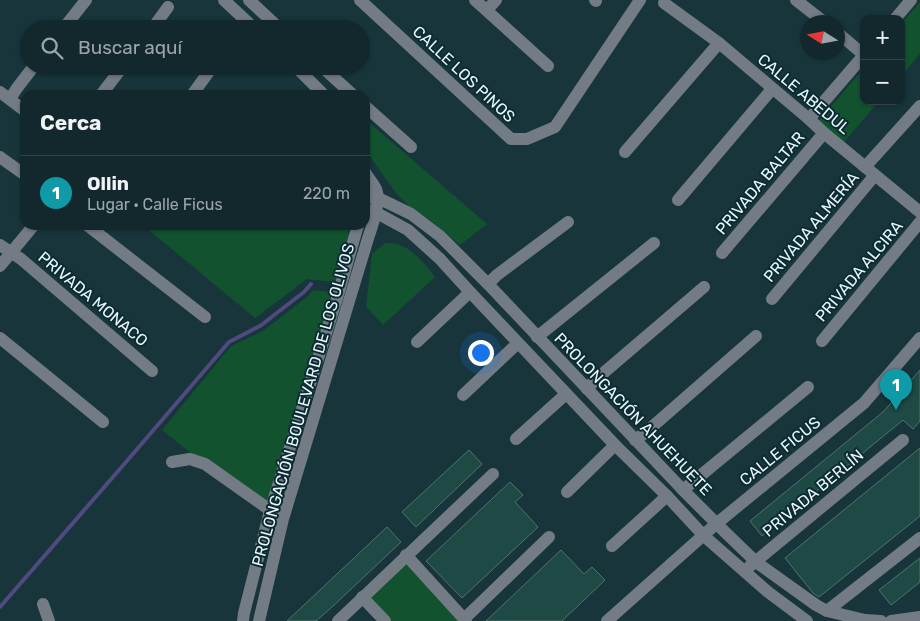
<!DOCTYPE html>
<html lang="es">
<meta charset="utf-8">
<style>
:root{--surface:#12282d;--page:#1f3439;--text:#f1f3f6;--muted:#9ca6aa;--line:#314449;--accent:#ea580c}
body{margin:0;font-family:Rubik,sans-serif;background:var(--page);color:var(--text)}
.controls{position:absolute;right:15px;top:15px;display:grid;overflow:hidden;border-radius:10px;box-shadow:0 1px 4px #0004}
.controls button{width:45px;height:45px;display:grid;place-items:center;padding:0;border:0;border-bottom:1px solid var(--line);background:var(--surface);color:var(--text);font:25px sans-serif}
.compass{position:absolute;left:800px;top:15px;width:45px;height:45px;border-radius:50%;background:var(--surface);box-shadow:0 1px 4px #0004;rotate:281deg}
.you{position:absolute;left:480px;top:352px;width:18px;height:18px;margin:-12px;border:4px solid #fff;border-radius:50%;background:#1a73e8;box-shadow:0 0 0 8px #1a73e833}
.badge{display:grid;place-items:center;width:32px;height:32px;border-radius:50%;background:var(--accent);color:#fff;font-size:16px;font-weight:700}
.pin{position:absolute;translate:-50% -41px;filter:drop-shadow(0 1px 2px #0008)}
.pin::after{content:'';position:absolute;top:26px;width:18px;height:15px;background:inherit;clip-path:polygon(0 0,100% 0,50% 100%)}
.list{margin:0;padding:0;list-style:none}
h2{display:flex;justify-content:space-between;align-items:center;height:65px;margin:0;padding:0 20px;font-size:21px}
h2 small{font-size:16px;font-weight:400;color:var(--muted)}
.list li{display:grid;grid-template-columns:32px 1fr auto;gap:15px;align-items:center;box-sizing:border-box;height:75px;padding:0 20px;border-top:1px solid var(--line)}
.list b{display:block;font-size:19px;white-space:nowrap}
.list p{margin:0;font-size:16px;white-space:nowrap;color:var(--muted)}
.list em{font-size:16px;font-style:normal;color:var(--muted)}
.icon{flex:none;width:28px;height:28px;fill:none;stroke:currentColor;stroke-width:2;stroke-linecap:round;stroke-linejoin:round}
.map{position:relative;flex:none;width:920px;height:621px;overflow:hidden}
.search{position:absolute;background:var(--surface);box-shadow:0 1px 4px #0004;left:20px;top:20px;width:350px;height:55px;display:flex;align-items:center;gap:12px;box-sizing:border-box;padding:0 18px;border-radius:28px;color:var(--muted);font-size:19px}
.panel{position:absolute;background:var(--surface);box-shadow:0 1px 4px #0004;left:20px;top:90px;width:350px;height:140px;border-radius:15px}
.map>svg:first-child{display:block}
.green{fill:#12522f}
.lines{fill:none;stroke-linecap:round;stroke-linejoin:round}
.stream{stroke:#504a7f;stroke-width:4}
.building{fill:#1e4944;stroke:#53726e}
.minor{stroke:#737c84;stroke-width:12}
.labels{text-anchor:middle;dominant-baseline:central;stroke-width:4;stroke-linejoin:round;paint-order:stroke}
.street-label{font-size:16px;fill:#e7f7fc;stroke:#0d2b32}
</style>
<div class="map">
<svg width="920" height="621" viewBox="0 0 920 621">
<rect width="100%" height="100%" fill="#18353c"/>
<g class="green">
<polygon points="920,2 920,54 901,76 901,24"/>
<polygon points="864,68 864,101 879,101 839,148 816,124"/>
<polygon points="365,119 487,224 460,245 430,220 410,207 396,193 371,158 365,143"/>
<polygon points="143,225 346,225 350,239 335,282 307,279 255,318"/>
<path d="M385,243C388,243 393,243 397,244C413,249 425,264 435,277L383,325L366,306L372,254Z"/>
<polygon points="313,290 332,292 268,515 162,430 231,346 263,331 307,297"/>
<polygon points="407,556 465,621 385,621 363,599"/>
</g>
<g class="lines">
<polyline class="stream" points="0,607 126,462 229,342 260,326 304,292 311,284"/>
</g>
<g class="building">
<polygon points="920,370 920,421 913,429 903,420 762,536 750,521 883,412"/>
<polygon points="920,448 920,516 819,597 813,593 785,558"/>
<polygon points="469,450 482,464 416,527 402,512"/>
<polygon points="510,482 523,495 515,502 538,527 462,598 426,561"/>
<polygon points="387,527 401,542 332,607 316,621 287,621"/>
<polygon points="561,550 584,574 592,567 605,580 562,621 486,621"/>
<polygon points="920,558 920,582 891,605 879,590"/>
</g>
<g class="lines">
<g class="minor">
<polyline points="224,0 255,29"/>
<polyline points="249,0 280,29"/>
<polyline points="360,0 511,139 527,139 555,127 640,0"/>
<polyline points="475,0 548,66"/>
<polyline points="595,0 596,1"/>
<polyline points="796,0 824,22"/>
<polyline points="664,3 719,43 809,119 824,133 920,212"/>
<polyline points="487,10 496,0"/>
<polyline points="895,19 911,0"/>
<polyline points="63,29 86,0"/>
<polyline points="152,29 168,7"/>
<polyline points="838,33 864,55"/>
<polyline points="295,66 324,95"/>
<polyline points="321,66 353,95"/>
<polyline points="0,92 25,111"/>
<polyline points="101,95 123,66"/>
<polyline points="192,95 213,66"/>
<polyline points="10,99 17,88 34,66"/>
<polyline points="365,106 411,147"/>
<polyline points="809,119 864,55"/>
<polyline points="625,152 719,43"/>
<polyline points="0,157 25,175"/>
<polyline points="865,167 920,106"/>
<polyline points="365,197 378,198 411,214 440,236 488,284 683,490 725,532 756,562 816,605 827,611 865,620 881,621"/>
<polyline points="678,200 772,89"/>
<polyline points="365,209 375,212 408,230 440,259 470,292 615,445 667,496 704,536 768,592 807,621"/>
<polyline points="87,225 205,317"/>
<polyline points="0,245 21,259 152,371"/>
<polyline points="722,253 824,133"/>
<polyline points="0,266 34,225"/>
<polyline points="488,284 497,275 568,222"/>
<polyline points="772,299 875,175"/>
<polyline points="537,337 654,243"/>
<polyline points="0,338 103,422"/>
<polyline points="822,341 920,222"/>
<polyline points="417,342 470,292"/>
<polyline points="587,389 594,381 704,287"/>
<polyline points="463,395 518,343"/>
<polyline points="516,439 566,394"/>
<polyline points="635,440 645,433 756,336"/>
<polyline points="172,462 190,459 205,464 277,515"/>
<polyline points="683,490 808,387"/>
<polyline points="567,492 615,445"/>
<polyline points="612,546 667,496"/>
<polyline points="406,555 466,621"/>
<polyline points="750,566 903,440"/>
<polyline points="362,597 385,621"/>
<polyline points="43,604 49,621"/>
<polyline points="827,611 920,538"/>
<polyline points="464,619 549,537"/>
<polyline points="243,621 244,613 270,511 338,295 358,225"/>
<path d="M259,621L283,519L366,245C370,231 382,202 376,189C373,183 368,178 365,172"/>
<polyline points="338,621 493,474"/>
<polyline points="607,621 716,524 864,403 920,338"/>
<polyline points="891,621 920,617"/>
</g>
</g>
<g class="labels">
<g class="street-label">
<text transform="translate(464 74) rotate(43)">CALLE LOS PINOS</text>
<text transform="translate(804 94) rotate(40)">CALLE ABEDUL</text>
<text transform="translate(760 183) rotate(-50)">PRIVADA BALTAR</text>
<text transform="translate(811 227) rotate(-50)">PRIVADA ALMERÍA</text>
<text transform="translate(859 271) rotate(-50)">PRIVADA ALCIRA</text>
<text transform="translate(93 299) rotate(40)">PRIVADA MONACO</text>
<text transform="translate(303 405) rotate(-74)">PROLONGACIÓN BOULEVARD DE LOS OLIVOS</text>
<text transform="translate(633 414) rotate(46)">PROLONGACIÓN AHUEHUETE</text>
<text transform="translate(780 451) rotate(-39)">CALLE FICUS</text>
<text transform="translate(813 493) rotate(-40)">PRIVADA BERLÍN</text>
</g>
</g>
</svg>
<div class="controls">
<button>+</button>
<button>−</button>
</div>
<svg class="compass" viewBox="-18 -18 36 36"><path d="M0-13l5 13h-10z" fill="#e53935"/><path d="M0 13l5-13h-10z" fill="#9ca6aa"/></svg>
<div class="you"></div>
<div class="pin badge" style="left:896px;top:410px;background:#0f9aa8">1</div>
<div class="search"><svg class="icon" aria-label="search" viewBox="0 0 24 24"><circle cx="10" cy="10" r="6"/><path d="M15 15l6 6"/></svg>Buscar aquí</div>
<section class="panel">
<h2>Cerca<small></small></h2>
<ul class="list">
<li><span class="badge" style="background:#0f9aa8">1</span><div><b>Ollin</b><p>Lugar · Calle Ficus</p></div><em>220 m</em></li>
</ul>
</section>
</div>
